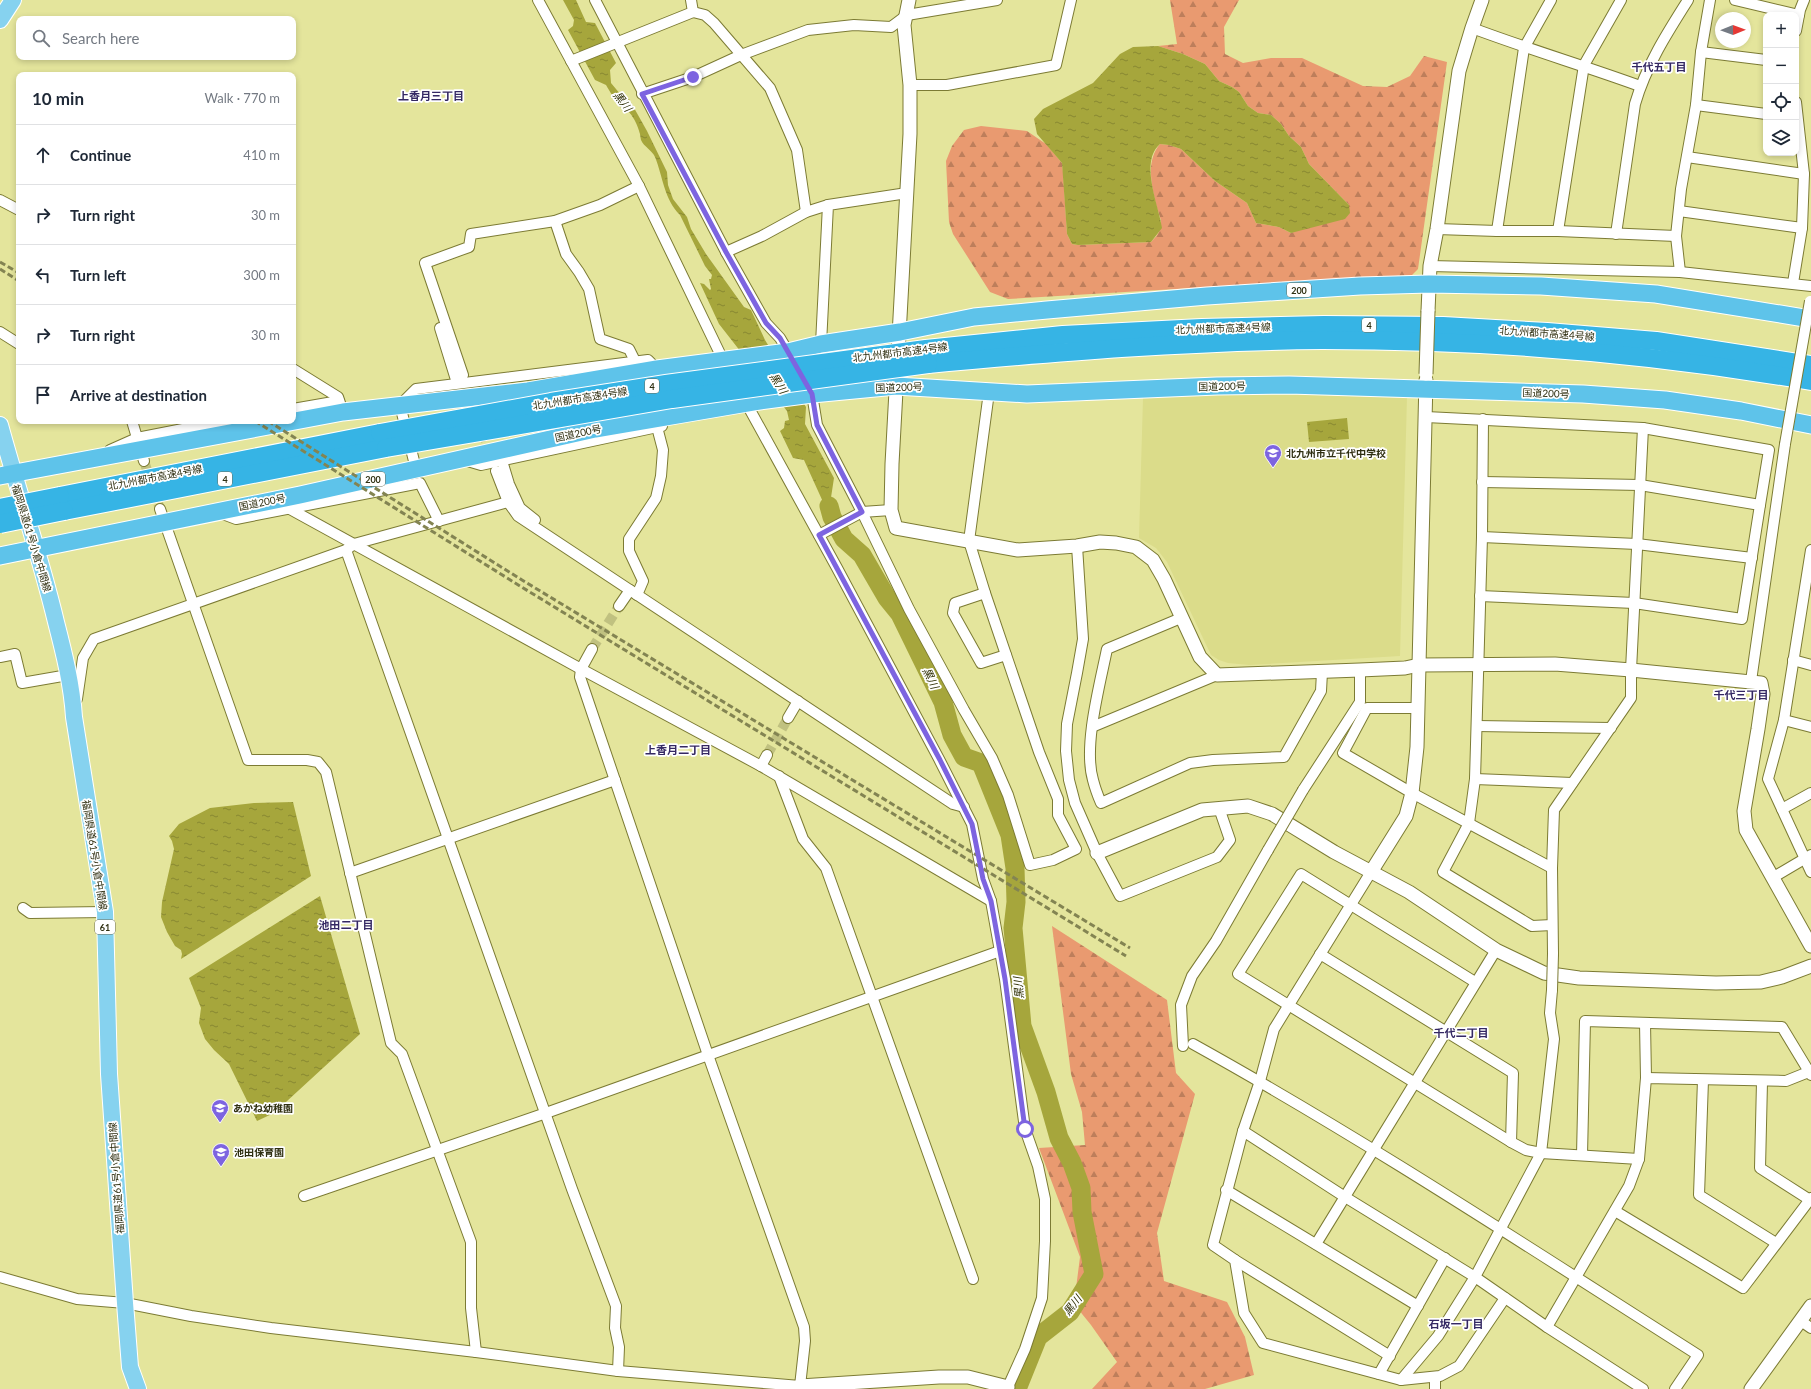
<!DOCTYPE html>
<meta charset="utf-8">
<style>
:root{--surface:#fff;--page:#f6f6f7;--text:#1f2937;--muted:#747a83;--line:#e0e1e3}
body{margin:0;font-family:Lato,"Noto Sans JP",sans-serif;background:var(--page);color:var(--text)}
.controls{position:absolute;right:12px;top:12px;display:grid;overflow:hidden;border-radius:8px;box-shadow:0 2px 6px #0003}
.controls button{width:36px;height:36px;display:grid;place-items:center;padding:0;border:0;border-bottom:1px solid var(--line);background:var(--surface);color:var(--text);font:20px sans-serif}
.compass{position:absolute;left:1715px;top:12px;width:36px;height:36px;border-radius:50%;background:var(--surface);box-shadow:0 2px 6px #0003;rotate:89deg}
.stop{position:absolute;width:12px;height:12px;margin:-9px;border:3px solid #7d64e0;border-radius:50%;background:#fff}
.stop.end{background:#7d64e0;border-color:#fff;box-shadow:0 1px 4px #0008}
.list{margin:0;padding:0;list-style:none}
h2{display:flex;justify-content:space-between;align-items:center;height:52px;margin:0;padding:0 16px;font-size:17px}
h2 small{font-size:13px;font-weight:400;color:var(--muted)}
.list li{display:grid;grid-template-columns:26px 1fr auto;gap:12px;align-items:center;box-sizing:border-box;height:60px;padding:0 16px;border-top:1px solid var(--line)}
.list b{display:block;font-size:15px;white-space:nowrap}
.list em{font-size:13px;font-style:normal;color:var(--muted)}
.icon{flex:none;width:22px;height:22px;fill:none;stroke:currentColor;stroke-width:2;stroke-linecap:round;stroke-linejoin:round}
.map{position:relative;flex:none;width:1811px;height:1389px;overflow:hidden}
.search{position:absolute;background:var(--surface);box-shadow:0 2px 6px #0003;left:16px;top:16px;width:280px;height:44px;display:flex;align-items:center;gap:10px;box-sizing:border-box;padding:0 14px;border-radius:8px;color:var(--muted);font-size:15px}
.panel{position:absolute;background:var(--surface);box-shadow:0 2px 6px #0003;left:16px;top:72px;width:280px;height:352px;border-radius:8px}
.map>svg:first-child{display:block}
.built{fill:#dbdc8a}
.forest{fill:url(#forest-firs)}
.water{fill:url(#water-ripples)}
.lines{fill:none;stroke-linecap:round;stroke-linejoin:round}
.river{stroke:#a6a63c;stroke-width:19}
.minor-tunnel{stroke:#c0c180;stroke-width:10;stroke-dasharray:10 5;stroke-linecap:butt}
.minor-casing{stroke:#7c7b34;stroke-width:12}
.tertiary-casing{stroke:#7c7b34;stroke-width:15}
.primary-casing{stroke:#fff;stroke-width:18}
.trunk-casing{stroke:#fff;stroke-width:19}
.motorway-casing{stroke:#fff;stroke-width:20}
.minor{stroke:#fff;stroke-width:10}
.tertiary{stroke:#fff;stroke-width:13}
.primary{stroke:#86d2ef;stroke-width:16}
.trunk{stroke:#5ec3ea;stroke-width:17}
.motorway{stroke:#36b4e5;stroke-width:18}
.rail{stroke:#838452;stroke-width:3;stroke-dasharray:6 3;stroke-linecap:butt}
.minor-bridge-casing{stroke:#7c7b34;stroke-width:12;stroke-linecap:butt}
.tertiary-bridge-casing{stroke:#7c7b34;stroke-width:15;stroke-linecap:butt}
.motorway-bridge-casing{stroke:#fff;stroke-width:20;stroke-linecap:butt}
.minor-bridge{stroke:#fff;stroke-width:10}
.tertiary-bridge{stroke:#fff;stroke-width:13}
.motorway-bridge{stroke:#36b4e5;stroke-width:18}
.route{stroke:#7d64e0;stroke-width:5}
.labels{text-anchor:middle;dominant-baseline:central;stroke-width:3.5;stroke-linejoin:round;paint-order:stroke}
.shield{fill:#fff;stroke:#6d6d58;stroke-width:1}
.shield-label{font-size:9px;font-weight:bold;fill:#2f2f11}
.street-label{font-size:10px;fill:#2f2f11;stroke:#fff}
.poi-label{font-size:10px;font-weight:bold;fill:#2f2f11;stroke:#fff;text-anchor:start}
.neighbourhood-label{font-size:11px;font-weight:bold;fill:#342863;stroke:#fff}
.water-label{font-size:11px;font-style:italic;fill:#2c2c00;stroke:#fff}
</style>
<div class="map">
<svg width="1811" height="1389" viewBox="0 0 1811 1389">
<defs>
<pattern id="forest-firs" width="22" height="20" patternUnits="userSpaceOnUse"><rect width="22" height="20" fill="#e99a70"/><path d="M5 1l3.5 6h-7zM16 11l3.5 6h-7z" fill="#bd7e5b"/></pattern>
<pattern id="water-ripples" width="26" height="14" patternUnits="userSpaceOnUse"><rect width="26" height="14" fill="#a6a63c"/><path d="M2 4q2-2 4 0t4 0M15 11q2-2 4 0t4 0" fill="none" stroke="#888831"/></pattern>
</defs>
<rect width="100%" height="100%" fill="#e4e59c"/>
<polygon class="built" points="1254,392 1407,397 1400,656 1249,665 1228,663 1219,660 1211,655 1167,562 1156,548 1139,538 1143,398"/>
<g class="forest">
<path d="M1170,0H1239L1224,27L1225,54L1243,63L1271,58H1302L1363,86L1387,87L1410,76L1424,56L1447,62L1418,269L1412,275L1008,299L990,292L953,234L949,222L946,161L952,146L964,130L981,126L1027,131L1046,144L1062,163L1063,172L1067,234L1072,244L1078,245L1151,242C1156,237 1161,231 1161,223C1161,218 1158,212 1157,208C1152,188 1145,161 1160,144L1169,145L1181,149L1215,181L1247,203L1256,223L1279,227L1291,233L1349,205L1309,164L1301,147L1289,136L1281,124L1271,115L1258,113L1248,106L1239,92L1232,87L1219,81L1205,64L1183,54L1158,46L1177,44Z"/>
<polygon points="1052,926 1167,1000 1176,1073 1195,1094 1157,1233 1164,1281 1227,1302 1245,1337 1254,1375 1205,1389 1092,1389 1117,1362 1091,1325 1074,1304 1080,1257 1039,1148 1085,1145 1082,1112 1071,1074"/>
</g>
<g class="water">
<path d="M563,0H576L586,22L595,23L616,63L610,70L611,83L621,95L629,99L647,131L667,172L668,185L673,199L687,217L691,229L706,254L744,307L751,310L765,340L806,407L805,424L834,478L830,504L838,522L833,524L804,460L793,458L780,431L784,428L785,421L789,420L787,411L719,324L700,283L704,284L710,290L711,289L709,279H711L712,275L705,266L680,215C664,199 663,177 655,157C652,150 644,147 641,140C641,140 640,135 640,134C638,125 630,107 619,107L606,85L595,80L568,30L573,26L574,20Z"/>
<path d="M1158,46L1183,54L1205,64L1219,81L1232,87L1239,92L1248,106L1258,113L1271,115L1281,124L1289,136L1301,147L1309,164L1349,205L1350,213L1345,219L1291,233L1279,227L1256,223L1247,203L1215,181L1181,149L1169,145L1160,144C1139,162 1159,206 1162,228L1151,242L1078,245L1072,244L1067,234L1062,163L1037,134L1034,119L1043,109L1093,83L1120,54L1133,47Z"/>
<polygon points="1347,418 1349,439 1309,442 1307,422"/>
<polygon points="293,802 311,876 181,959 182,954 181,950 175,946 167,932 161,917 162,902 174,849 172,841 169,836 179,824 210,808 254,803"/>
<polygon points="320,896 360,1034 274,1113 257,1121 229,1064 214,1050 205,1039 199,1023 201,1008 189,978"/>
</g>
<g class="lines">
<polyline class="river" points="829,506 832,517 844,539 862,555 887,598 900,614 943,702 952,735 964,757 981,763 1010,835 1015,868 1016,902 1013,928 1022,1026 1046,1092 1059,1138 1072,1163 1081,1188 1082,1212 1094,1274 1070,1312 1038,1337 1017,1389"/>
<g class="minor-tunnel">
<polyline points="463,375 491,456"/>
<polyline points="144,461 160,509"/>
<polyline points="592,649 619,606"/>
<polyline points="767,755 788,718"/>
</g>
<defs>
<g id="minor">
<polyline points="538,0 639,186 725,364"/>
<polyline points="595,0 726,252 766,323 780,338 790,355"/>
<polyline points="1735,0 1799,15"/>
<polyline points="693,12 705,15 714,23 770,88 797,150 806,212"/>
<path d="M1472,28C1528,49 1585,66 1640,86"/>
<polyline points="1796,31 1800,10 1804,0"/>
<polyline points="1701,52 1766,60"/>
<polyline points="571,61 693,12 691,0"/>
<polyline points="910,85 947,85 1056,65 1071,0"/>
<polyline points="642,94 693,77 741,55 808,30 854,25 891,27 907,15 997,0"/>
<polyline points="1696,105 1766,114"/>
<polyline points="1687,157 1804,174"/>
<polyline points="0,200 19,210"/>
<polyline points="1679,211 1802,228"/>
<polyline points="555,221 566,254 579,272 589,289 600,339 629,349 635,361"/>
<polyline points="1437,229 1497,231 1558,231 1676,236"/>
<polyline points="1497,231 1524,48 1551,0"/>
<polyline points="1558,231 1584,65 1621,0"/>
<path d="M1616,234L1635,104C1646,66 1667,33 1688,0"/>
<polyline points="726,252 762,236 806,212 828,205"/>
<polyline points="1430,266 1680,272 1811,286"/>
<polyline points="1680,272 1676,236 1681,189 1696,105 1701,52 1710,0"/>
<polyline points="1793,283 1802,228 1804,174 1796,102"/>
<polyline points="440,328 457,383"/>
<polyline points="0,332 19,344"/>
<polyline points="821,344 828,205 907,193"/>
<polyline points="293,369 338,397 343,412"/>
<polyline points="463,375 425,263 469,247 471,234 555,221 600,205 639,186"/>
<polyline points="810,390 812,394 817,425 862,512 909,609 964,710 992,758 1008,795 1030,865 1053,860 1076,849 1058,815 1058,799 1039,752 985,593 969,541 989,392"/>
<polyline points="744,399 837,568 939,759 972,824 983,879 991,901 1005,979 1025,1129 1038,1166 1045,1199 1045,1241 1042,1298 1025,1349 1007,1389"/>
<polyline points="293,409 339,401"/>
<polyline points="1426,417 1643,428 1631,670 1631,698 1554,810 1552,868 1553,954"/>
<polyline points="1483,419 1482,537 1475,779 1469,823 1443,872 1532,926 1552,925"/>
<polyline points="132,421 144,461"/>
<polyline points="1643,428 1769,450 1760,505"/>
<polyline points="110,450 137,438 224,421"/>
<polyline points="464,460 481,465 662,426"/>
<polyline points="502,461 509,484 520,508 535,520"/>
<polyline points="416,469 400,405 416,389 648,360 657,369"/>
<polyline points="496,471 508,502 518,516 953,804 964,807"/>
<polyline points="160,509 248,760 307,760 318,762 326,772 391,1043 402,1054 471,1242 471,1308 476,1352"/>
<polyline points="290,509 581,669 761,766 991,901"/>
<polyline points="220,513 236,519 420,483 439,521"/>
<polyline points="819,535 862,512 891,510"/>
<polyline points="1482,537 1637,544 1752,558"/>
<polyline points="1077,546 1083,639 1077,673 1067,724 1066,751 1069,780 1075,803 1097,853 1120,896 1217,857 1230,840 1219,808"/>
<polyline points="346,550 572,1189 616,1306 615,1328 619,1347 618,1371"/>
<polyline points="1811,550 1784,720 1768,779 1811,872"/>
<polyline points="985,593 955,603 953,613 981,663 1006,655"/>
<polyline points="637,595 643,581 629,551 629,539 656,498 661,476 663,450 657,427"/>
<polyline points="1480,596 1634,603 1742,619 1760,505 1640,485 1482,482"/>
<polyline points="619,606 630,590"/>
<path d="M1181,618L1107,649C1100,684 1083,746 1093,780C1095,788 1098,796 1101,803L1190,763L1213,760L1284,757L1321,691L1322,672"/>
<polyline points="0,657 15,654 22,683 68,675"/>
<polyline points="1793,660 1811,665"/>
<polyline points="1751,681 1785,444"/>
<polyline points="77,699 83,658 94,639 346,550 354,544 508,502"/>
<polyline points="1418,708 1367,708 1343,753 1412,793 1552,868"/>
<polyline points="788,718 798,701"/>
<polyline points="1784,720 1811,727"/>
<polyline points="1477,726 1611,728"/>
<polyline points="1092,727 1217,675"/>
<polyline points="761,766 767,755"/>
<polyline points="779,776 803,839 826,868 973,1279"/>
<polyline points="1475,779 1572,783"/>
<polyline points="1303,790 1360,702 1360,670"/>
<polyline points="1782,809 1811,793"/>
<polyline points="1371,872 1274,1029 1260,1081 1243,1131 1213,1245 1235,1260 1244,1313 1263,1343 1401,1380 1440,1376 1459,1366 1505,1298"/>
<polyline points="350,873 615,780"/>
<polyline points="1772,878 1811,855"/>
<polyline points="23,908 30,913 105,912"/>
<polyline points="1320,954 1513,1073 1511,1142 1526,1150 1541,1153 1639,1159"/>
<polyline points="1475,982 1301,874 1238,974 1511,1142"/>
<polyline points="1645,1023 1646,1078"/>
<path d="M1193,1044C1366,1140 1531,1249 1698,1355L1675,1389"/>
<polyline points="1183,1046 1181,1005 1192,976 1216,941 1268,850"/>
<polyline points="1703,1080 1699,1195 1776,1243"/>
<polyline points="1762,1082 1760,1168 1810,1200"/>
<polyline points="1243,1131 1345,1197 1475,1277 1547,1327 1643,1389"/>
<polyline points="1582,1155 1585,1021 1782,1027 1811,1075"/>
<polyline points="1226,1190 1418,1306"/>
<polyline points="304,1196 546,1113 1000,951"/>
<polyline points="1615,1211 1743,1288 1811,1198"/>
<polyline points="1316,1244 1496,950"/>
<polyline points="1235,1260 1390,1356"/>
<polyline points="0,1277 77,1299 125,1303 191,1316 271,1328 476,1352 618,1371 800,1386 805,1341 804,1327 708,1055 580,677 581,669 592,649"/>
<polyline points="1801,1321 1811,1328"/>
<polyline points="1547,1327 1629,1186 1639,1159 1646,1078 1786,1081 1811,1071"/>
<polyline points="1379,1374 1445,1258"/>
<polyline points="1401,1380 1438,1336 1475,1277 1541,1153 1554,1039 1550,1013 1552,990"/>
<polyline points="1435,1389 1435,1377"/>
</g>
<g id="tertiary">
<polyline points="909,0 904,25 910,85 910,134 892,464 891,510 896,528 1018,550 1077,546 1100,542 1116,543 1136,547 1153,560 1164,579 1200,657 1217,675 1360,670 1405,668 1419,665 1555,664 1631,670 1761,683 1763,694 1758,729 1744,811 1746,830 1811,946"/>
<polyline points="1428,311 1430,266 1437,229 1459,71 1472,28 1482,0"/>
<polyline points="1097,853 1202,810 1248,806 1272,814 1334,852 1409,892 1496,950 1544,973 1579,978 1716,983 1761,982 1782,977 1811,966"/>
<polyline points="1371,872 1406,816 1412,793 1417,747 1426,380"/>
<polyline points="800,1386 939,1377 968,1377 1008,1387"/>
<polyline points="1751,1389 1811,1306"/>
</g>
<g id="primary">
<polyline points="0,20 13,0"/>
<path d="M0,425C18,491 40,555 56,622C64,653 72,685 74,717L105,912L109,1074L125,1303L130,1367L138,1389"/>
</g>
<g id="trunk">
<polyline points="0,476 343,412 528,391 657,369 788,352 821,344 900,332 974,317 1047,310 1207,296 1360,286 1429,284 1541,286 1656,294 1811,319"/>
<polyline points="0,556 300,495 595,429 753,402 812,394 896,386 1027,394 1217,386 1289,385 1583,394 1665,400 1741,411 1811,425"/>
</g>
<g id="motorway">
<polyline points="926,349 1063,335 1202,328 1324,325 1443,326 1547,332 1656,341 1811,365"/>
<path d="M928,364C1059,352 1191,341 1323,340C1487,340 1650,353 1811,381"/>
<polyline points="60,496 380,433"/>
<polyline points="64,511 386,448"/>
</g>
</defs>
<use href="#minor" class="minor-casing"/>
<use href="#tertiary" class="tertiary-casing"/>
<use href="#primary" class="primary-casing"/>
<use href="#trunk" class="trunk-casing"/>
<use href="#motorway" class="motorway-casing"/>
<use href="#minor" class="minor"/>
<use href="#tertiary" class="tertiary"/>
<use href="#primary" class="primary"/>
<use href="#trunk" class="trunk"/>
<use href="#motorway" class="motorway"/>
<g class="rail">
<polyline points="0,262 19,273"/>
<polyline points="0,269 19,281"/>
<polyline points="255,421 520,586 1126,956"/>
<polyline points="268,421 522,580 1130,948"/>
</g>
<defs>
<g id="minor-bridge">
<polyline points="1785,444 1810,301"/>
<polyline points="1268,850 1303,790"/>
<polyline points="1552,990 1553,954"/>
</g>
<polyline id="tertiary-bridge" points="1426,374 1428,311"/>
<g id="motorway-bridge">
<polyline points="380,433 551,402 666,384 926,349"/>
<polyline points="386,448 672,399 928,364"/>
<polyline points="0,508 60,496"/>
<polyline points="0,524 64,511"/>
</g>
</defs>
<use href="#minor-bridge" class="minor-bridge-casing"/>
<use href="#tertiary-bridge" class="tertiary-bridge-casing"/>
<use href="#motorway-bridge" class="motorway-bridge-casing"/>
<use href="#minor-bridge" class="minor-bridge"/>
<use href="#tertiary-bridge" class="tertiary-bridge"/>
<use href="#motorway-bridge" class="motorway-bridge"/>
</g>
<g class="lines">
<polyline class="route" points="693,77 642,94 726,252 766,323 780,338 812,394 817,425 862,512 819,535 940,760 972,824 983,879 991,901 1005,979 1025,1129"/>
</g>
<defs>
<symbol id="school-pin" viewBox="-11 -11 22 30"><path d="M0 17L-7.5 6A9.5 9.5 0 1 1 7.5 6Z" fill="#7d64e0" stroke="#fff"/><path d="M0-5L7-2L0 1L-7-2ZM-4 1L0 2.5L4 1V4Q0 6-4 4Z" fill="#fff"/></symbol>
</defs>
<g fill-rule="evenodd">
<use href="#school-pin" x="1263" y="443" width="20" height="27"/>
<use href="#school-pin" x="210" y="1098" width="20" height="27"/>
<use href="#school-pin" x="211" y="1142" width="20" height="27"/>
</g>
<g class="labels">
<g class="shield">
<rect x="1287" y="283" width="24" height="14" rx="3"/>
<rect x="1362" y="318" width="14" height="14" rx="3"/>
<rect x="645" y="379" width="14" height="14" rx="3"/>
<rect x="218" y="472" width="14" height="14" rx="3"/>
<rect x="361" y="472" width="24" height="14" rx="3"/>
<rect x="95" y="920" width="20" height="14" rx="3"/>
</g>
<g class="shield-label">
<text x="1299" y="290">200</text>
<text x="1369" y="325">4</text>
<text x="652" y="386">4</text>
<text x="225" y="479">4</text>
<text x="373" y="479">200</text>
<text x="105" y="927">61</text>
</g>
<g class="street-label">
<text transform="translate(1223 328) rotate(-2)">北九州都市高速4号線</text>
<text transform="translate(1547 333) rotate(4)">北九州都市高速4号線</text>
<text transform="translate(900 352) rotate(-7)">北九州都市高速4号線</text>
<text transform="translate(1222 386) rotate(-1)">国道200号</text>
<text transform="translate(899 387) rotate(-2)">国道200号</text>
<text transform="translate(1546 393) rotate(2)">国道200号</text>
<text transform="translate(580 398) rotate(-9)">北九州都市高速4号線</text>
<text transform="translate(578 433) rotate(-12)">国道200号</text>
<text transform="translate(155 477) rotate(-11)">北九州都市高速4号線</text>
<text transform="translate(262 502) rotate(-11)">国道200号</text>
<text transform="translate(32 538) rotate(73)">福岡県道61号小倉中間線</text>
<text transform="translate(95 855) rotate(81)">福岡県道61号小倉中間線</text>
<text transform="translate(116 1178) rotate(-94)">福岡県道61号小倉中間線</text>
</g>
<g class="poi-label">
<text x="1286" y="453">北九州市立千代中学校</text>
<text x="233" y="1108">あかね幼稚園</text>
<text x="234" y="1152">池田保育園</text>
</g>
<g class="neighbourhood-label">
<text x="1659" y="66">千代五丁目</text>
<text x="431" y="95">上香月三丁目</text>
<text x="1741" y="694">千代三丁目</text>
<text x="678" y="749">上香月二丁目</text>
<text x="346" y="924">池田二丁目</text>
<text x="1461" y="1032">千代二丁目</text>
<text x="1456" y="1323">石坂一丁目</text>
</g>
<g class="water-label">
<text transform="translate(623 101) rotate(53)">黒川</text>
<text transform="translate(779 383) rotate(58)">黒川</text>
<text transform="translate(931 678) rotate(64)">黒川</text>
<text transform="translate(1018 988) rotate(-95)">黒川</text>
<text transform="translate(1072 1305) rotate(-52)">黒川</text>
</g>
</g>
</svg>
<div class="controls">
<button>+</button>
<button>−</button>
<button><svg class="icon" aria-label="locate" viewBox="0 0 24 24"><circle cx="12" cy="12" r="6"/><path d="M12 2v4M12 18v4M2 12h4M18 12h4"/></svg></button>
<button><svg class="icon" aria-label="layers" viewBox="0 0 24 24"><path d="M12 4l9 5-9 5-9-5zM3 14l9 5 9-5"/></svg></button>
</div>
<svg class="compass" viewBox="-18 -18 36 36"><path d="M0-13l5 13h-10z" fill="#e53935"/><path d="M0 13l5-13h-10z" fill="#747a83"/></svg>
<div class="stop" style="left:1025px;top:1129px"></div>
<div class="stop end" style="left:693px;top:77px"></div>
<div class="search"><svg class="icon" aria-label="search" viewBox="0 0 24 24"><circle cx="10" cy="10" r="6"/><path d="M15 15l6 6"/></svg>Search here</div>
<section class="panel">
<h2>10 min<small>Walk · 770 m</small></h2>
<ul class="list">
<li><svg class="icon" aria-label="ahead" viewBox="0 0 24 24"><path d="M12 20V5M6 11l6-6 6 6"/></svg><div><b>Continue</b></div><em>410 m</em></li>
<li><svg class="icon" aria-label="right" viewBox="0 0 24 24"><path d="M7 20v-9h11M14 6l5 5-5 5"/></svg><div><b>Turn right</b></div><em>30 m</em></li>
<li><svg class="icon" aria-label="left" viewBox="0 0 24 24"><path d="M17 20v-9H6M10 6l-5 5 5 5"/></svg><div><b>Turn left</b></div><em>300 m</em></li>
<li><svg class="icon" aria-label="right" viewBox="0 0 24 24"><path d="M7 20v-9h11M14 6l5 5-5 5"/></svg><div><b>Turn right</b></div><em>30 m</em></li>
<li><svg class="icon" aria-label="arrive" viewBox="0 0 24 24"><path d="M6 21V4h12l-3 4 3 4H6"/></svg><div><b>Arrive at destination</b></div></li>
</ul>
</section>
</div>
